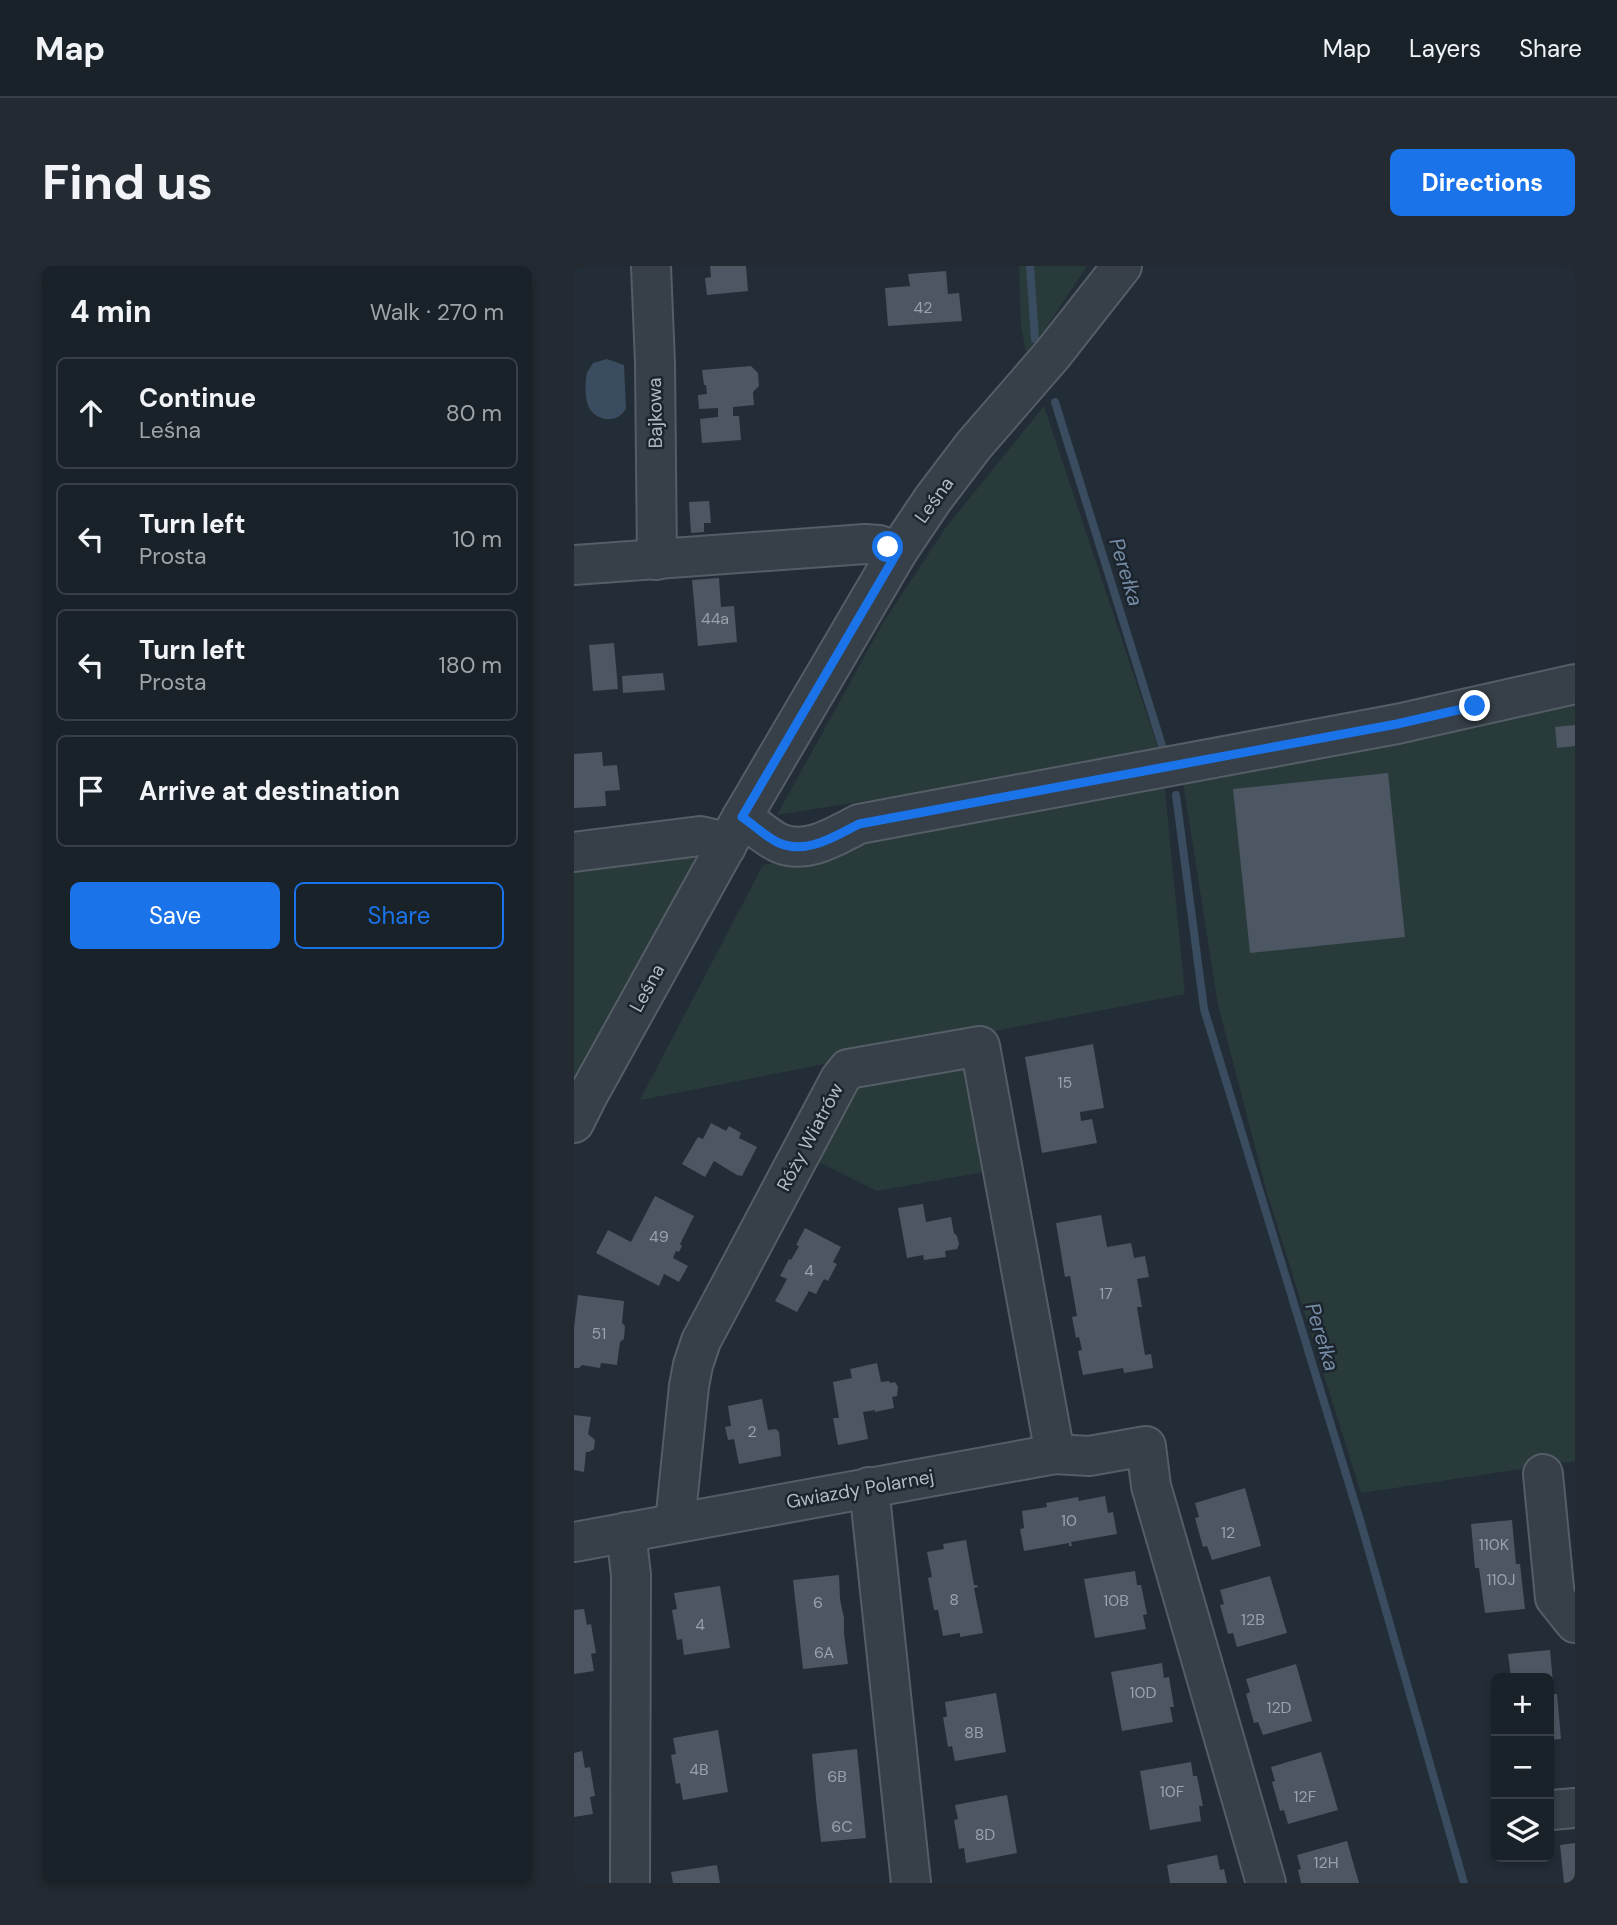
<!DOCTYPE html>
<meta charset="utf-8">
<style>
:root{--surface:#1a2229;--page:#232a31;--text:#f1f3f6;--muted:#9fa4a8;--line:#383f46;--accent:#1a73e8}
body{margin:0;font-family:"DM Sans",sans-serif;background:var(--page);color:var(--text)}
.controls{position:absolute;right:21px;bottom:21px;display:grid;overflow:hidden;border-radius:10px;box-shadow:0 4px 10px #0003}
.controls button{width:63px;height:63px;display:grid;place-items:center;padding:0;border:0;border-bottom:2px solid var(--line);background:var(--surface);color:var(--text);font:35px sans-serif}
.stop{position:absolute;width:21px;height:21px;margin:-16px;border:5px solid #1a73e8;border-radius:50%;background:#fff}
.stop.end{background:#1a73e8;border-color:#fff;box-shadow:0 2px 7px #0008}
.list{margin:0;padding:0;list-style:none}
h2{display:flex;justify-content:space-between;align-items:center;height:91px;margin:0;padding:0 28px;font-size:30px}
h2 small{font-size:23px;font-weight:400;color:var(--muted)}
.list li{display:grid;grid-template-columns:46px 1fr auto;gap:21px;align-items:center;box-sizing:border-box;height:112px;margin:0 14px 14px;padding:0 14px;border:2px solid var(--line);border-radius:10px}
.list b{display:block;font-size:26px;white-space:nowrap}
.list p{margin:0;font-size:23px;white-space:nowrap;color:var(--muted)}
.list em{font-size:23px;font-style:normal;color:var(--muted)}
.actions{display:flex;gap:14px;padding:21px 28px}
.actions a{flex:1;padding:16px 0;border:2px solid var(--accent);border-radius:10px;text-align:center;font-size:24px;color:var(--accent)}
.actions .main{background:var(--accent);color:#fff}
.icon{flex:none;width:38px;height:38px;fill:none;stroke:currentColor;stroke-width:2;stroke-linecap:round;stroke-linejoin:round}
.map{position:relative;flex:none;width:1001px;height:1617px;overflow:hidden;border-radius:10px}
header{display:flex;align-items:center;gap:42px;box-sizing:border-box;height:98px;padding:0 35px;background:var(--surface);border-bottom:2px solid var(--line)}
header strong{font-size:33px}
nav{display:flex;gap:38px;margin-inline-start:auto;font-size:24px}
.intro{display:flex;align-items:center;justify-content:space-between;box-sizing:border-box;height:168px;padding:0 42px}
h1{margin:0;font-size:49px}
.button{padding:18px 32px;border-radius:10px;background:var(--accent);color:#fff;font-size:24px;font-weight:700}
main{display:flex;gap:42px;padding:0 42px}
aside{flex:1;background:var(--surface);border-radius:10px;box-shadow:0 4px 10px #0003}
.map>svg:first-child{display:block}
.green{fill:#283b3a}
.water{fill:#3a4c5f}
.lines{fill:none;stroke-linecap:round;stroke-linejoin:round}
.stream{stroke:#3a4c5f;stroke-width:8}
.building{fill:#4c5763}
.minor-casing{stroke:#555d66;stroke-width:42}
.minor{stroke:#373f48;stroke-width:38}
.route{stroke:#1a73e8;stroke-width:9}
.labels{text-anchor:middle;dominant-baseline:central;stroke-width:5;stroke-linejoin:round;paint-order:stroke}
.number-label{font-size:16px;fill:#98a1ac}
.street-label{font-size:19px;fill:#b2bac4;stroke:#1c242d}
.water-label{font-size:21px;font-style:italic;fill:#758ca5;stroke:#1c242d}
</style>
<header>
<strong>Map</strong>
<nav><a>Map</a><a>Layers</a><a>Share</a></nav>
</header>
<div class="intro"><h1>Find us</h1><a class="button">Directions</a></div>
<main>
<aside>
<h2>4 min<small>Walk · 270 m</small></h2>
<ul class="list">
<li><svg class="icon" aria-label="ahead" viewBox="0 0 24 24"><path d="M12 20V5M6 11l6-6 6 6"/></svg><div><b>Continue</b><p>Leśna</p></div><em>80 m</em></li>
<li><svg class="icon" aria-label="left" viewBox="0 0 24 24"><path d="M17 20v-9H6M10 6l-5 5 5 5"/></svg><div><b>Turn left</b><p>Prosta</p></div><em>10 m</em></li>
<li><svg class="icon" aria-label="left" viewBox="0 0 24 24"><path d="M17 20v-9H6M10 6l-5 5 5 5"/></svg><div><b>Turn left</b><p>Prosta</p></div><em>180 m</em></li>
<li><svg class="icon" aria-label="arrive" viewBox="0 0 24 24"><path d="M6 21V4h12l-3 4 3 4H6"/></svg><div><b>Arrive at destination</b></div></li>
</ul>
<div class="actions"><a class="main">Save</a><a>Share</a></div>
</aside>
<div class="map">
<svg width="1001" height="1617" viewBox="0 0 1001 1617">
<rect width="100%" height="100%" fill="#232d37"/>
<g class="green">
<polygon points="445,0 513,0 470,65 452,86 447,60"/>
<polygon points="470,140 586,488 203,549 309,357 370,264"/>
<polygon points="1001,433 1001,1195 787,1227 693,927 644,739 609,516"/>
<polygon points="590,515 611,728 66,834 189,599"/>
<polygon points="112,586 124,596 0,816 0,598"/>
<polygon points="378,793 398,806 415,905 303,925 243,895 285,811"/>
</g>
<path class="water" d="M33,93L50,99L52,142C44,160 17,155 13,136C11,130 11,114 13,107C14,104 17,101 19,97Z"/>
<g class="lines">
<g class="stream">
<polyline points="456,0 461,73"/>
<polyline points="481,136 590,486"/>
<polyline points="602,529 630,743 786,1254 890,1617"/>
</g>
</g>
<g class="building">
<polygon points="136,0 172,0 174,25 133,29 131,12 137,11"/>
<polygon points="372,5 374,28 385,27 388,55 314,60 311,22 336,20 334,8"/>
<polygon points="177,100 184,107 185,120 179,126 180,139 159,141 159,150 165,150 167,174 128,177 126,153 144,151 144,142 125,143 124,129 133,128 132,119 130,119 128,104"/>
<polygon points="135,235 137,257 130,257 130,266 117,267 115,236"/>
<polygon points="145,312 147,341 160,340 163,376 124,380 118,314"/>
<polygon points="40,377 44,423 19,425 15,379"/>
<polygon points="89,407 91,424 49,427 48,410"/>
<polygon points="1001,459 1001,480 983,482 981,461"/>
<polygon points="28,486 29,500 43,499 46,524 31,525 32,540 0,542 0,488"/>
<polygon points="814,507 831,671 676,687 659,523"/>
<polygon points="519,778 530,842 506,846 507,855 518,853 523,877 468,887 451,791"/>
<polygon points="137,857 152,865 155,860 167,867 165,872 183,881 168,910 163,909 140,895 131,911 108,898 124,871 129,873"/>
<polygon points="81,930 120,950 106,978 108,980 105,986 102,985 99,992 114,1000 105,1016 90,1008 85,1020 22,987 34,964 57,976"/>
<polygon points="349,938 352,956 377,951 380,967 383,970 385,978 383,983 371,985 372,991 350,994 349,989 333,992 324,942"/>
<polygon points="527,949 533,981 557,977 560,992 571,990 575,1011 563,1013 568,1041 563,1041 571,1089 577,1088 579,1102 550,1107 549,1102 509,1109 504,1085 508,1084 505,1071 502,1072 498,1051 503,1050 496,1010 491,1011 482,957"/>
<polygon points="231,962 267,981 259,996 263,998 254,1015 250,1013 242,1028 235,1025 223,1046 201,1035 213,1013 206,1010 215,993 217,994 225,980 222,979"/>
<polygon points="4,1029 50,1035 48,1057 51,1060 50,1073 46,1076 43,1099 27,1097 26,1102 8,1099 5,1102 0,1102 0,1061"/>
<polygon points="303,1097 307,1116 315,1115 316,1117 321,1116 324,1121 323,1130 318,1131 320,1142 301,1146 301,1144 289,1146 294,1173 264,1179 259,1152 265,1152 259,1116 278,1112 276,1103"/>
<polygon points="188,1133 194,1164 202,1163 205,1166 207,1190 165,1198 160,1173 154,1174 151,1161 157,1160 154,1140"/>
<polygon points="0,1149 17,1151 14,1168 21,1174 20,1183 15,1186 12,1186 10,1206 0,1204"/>
<polygon points="671,1222 687,1280 638,1294 633,1280 629,1281 621,1252 625,1251 621,1237"/>
<polygon points="531,1230 534,1247 539,1246 543,1268 497,1276 498,1280 495,1280 495,1277 450,1285 446,1263 450,1262 448,1245 473,1241 472,1237 504,1231 505,1235"/>
<polygon points="938,1254 942,1298 946,1298 951,1343 911,1347 905,1302 901,1302 897,1258"/>
<polygon points="392,1274 400,1319 403,1319 404,1321 400,1322 409,1367 386,1371 386,1367 369,1370 364,1344 360,1344 354,1312 358,1311 353,1286 370,1283 369,1278"/>
<polygon points="561,1305 563,1319 567,1319 573,1348 569,1349 572,1363 521,1372 510,1313"/>
<polygon points="265,1309 266,1333 270,1352 270,1368 274,1398 229,1403 219,1314"/>
<polygon points="696,1310 713,1367 663,1381 659,1367 654,1368 646,1339 650,1338 646,1324"/>
<polygon points="146,1320 156,1382 110,1389 108,1373 103,1374 98,1344 103,1343 100,1327"/>
<polygon points="10,1343 13,1359 17,1358 22,1387 17,1388 20,1405 0,1408 0,1344"/>
<polygon points="976,1384 980,1428 983,1428 987,1473 975,1474 975,1412 937,1412 934,1388"/>
<polygon points="588,1397 590,1412 595,1411 600,1441 596,1441 599,1456 548,1465 537,1406"/>
<polygon points="722,1398 738,1455 689,1469 684,1456 680,1457 672,1428 676,1426 672,1413"/>
<polygon points="422,1427 432,1486 381,1495 378,1480 374,1481 369,1451 373,1451 371,1436"/>
<polygon points="144,1464 154,1526 109,1534 106,1517 102,1518 97,1489 102,1488 99,1472"/>
<polygon points="283,1483 292,1572 247,1576 242,1533 238,1488"/>
<polygon points="8,1485 11,1502 16,1501 21,1530 16,1531 19,1548 0,1551 0,1487"/>
<polygon points="747,1486 764,1544 714,1558 710,1544 706,1545 698,1516 701,1515 697,1501"/>
<polygon points="617,1496 619,1510 623,1510 629,1540 625,1540 627,1555 576,1564 566,1505"/>
<polygon points="433,1529 443,1587 392,1597 390,1582 385,1583 380,1554 384,1553 381,1539"/>
<polygon points="773,1575 785,1617 727,1617 724,1604 727,1603 723,1589"/>
<polygon points="1001,1577 1001,1617 990,1617 986,1579"/>
<polygon points="643,1589 646,1604 650,1603 653,1617 596,1617 593,1599"/>
<polygon points="143,1599 146,1617 99,1617 97,1606"/>
</g>
<g class="lines">
<defs>
<g id="minor">
<polyline points="77,0 81,97 83,294"/>
<polyline points="0,299 291,278 305,279 324,285"/>
<path d="M168,551C180,559 192,571 205,577C233,589 261,570 285,558L823,458L1001,418"/>
<polyline points="0,586 126,570 139,573 152,581"/>
<polyline points="0,857 14,829 168,551 324,285 359,233 400,179 478,89 548,0"/>
<polyline points="969,1208 981,1332 1001,1357"/>
<polyline points="295,1221 337,1617"/>
<polyline points="101,1257 115,1120 119,1099 127,1075 266,813 274,803 406,780 481,1188"/>
<polyline points="52,1266 57,1309 56,1617"/>
<polyline points="0,1276 481,1188 515,1190 572,1180 577,1220 692,1617"/>
<polyline points="978,1544 1001,1542"/>
</g>
</defs>
<use href="#minor" class="minor-casing"/>
<use href="#minor" class="minor"/>
</g>
<g class="lines">
<path class="route" d="M314,281L324,285L168,551C180,559 192,571 205,577C233,589 261,570 285,558L823,458L901,440"/>
</g>
<g class="labels">
<g class="number-label">
<text x="349" y="41">42</text>
<text x="141" y="352">44a</text>
<text x="491" y="816">15</text>
<text x="85" y="970">49</text>
<text x="235" y="1004">4</text>
<text x="532" y="1027">17</text>
<text x="25" y="1067">51</text>
<text x="178" y="1165">2</text>
<text x="495" y="1254">10</text>
<text x="654" y="1266">12</text>
<text x="920" y="1278">110K</text>
<text x="927" y="1313">110J</text>
<text x="380" y="1333">8</text>
<text x="542" y="1334">10B</text>
<text x="244" y="1336">6</text>
<text x="679" y="1353">12B</text>
<text x="126" y="1358">4</text>
<text x="250" y="1386">6A</text>
<text x="569" y="1426">10D</text>
<text x="705" y="1441">12D</text>
<text x="400" y="1466">8B</text>
<text x="125" y="1503">4B</text>
<text x="263" y="1510">6B</text>
<text x="598" y="1525">10F</text>
<text x="731" y="1530">12F</text>
<text x="268" y="1560">6C</text>
<text x="411" y="1568">8D</text>
<text x="752" y="1596">12H</text>
</g>
<g class="street-label">
<text transform="translate(81 147) rotate(-91)">Bajkowa</text>
<text transform="translate(360 234) rotate(-54)">Leśna</text>
<text transform="translate(73 722) rotate(-61)">Leśna</text>
<text transform="translate(236 871) rotate(-62)">Róży Wiatrów</text>
<text transform="translate(286 1223) rotate(-10)">Gwiazdy Polarnej</text>
</g>
<g class="water-label">
<text transform="translate(552 306) rotate(73)">Perełka</text>
<text transform="translate(748 1071) rotate(73)">Perełka</text>
</g>
</g>
</svg>
<div class="controls">
<button>+</button>
<button>−</button>
<button><svg class="icon" aria-label="layers" viewBox="0 0 24 24"><path d="M12 4l9 5-9 5-9-5zM3 14l9 5 9-5"/></svg></button>
</div>
<div class="stop" style="left:314px;top:281px"></div>
<div class="stop end" style="left:901px;top:440px"></div>
</div>
</main>
